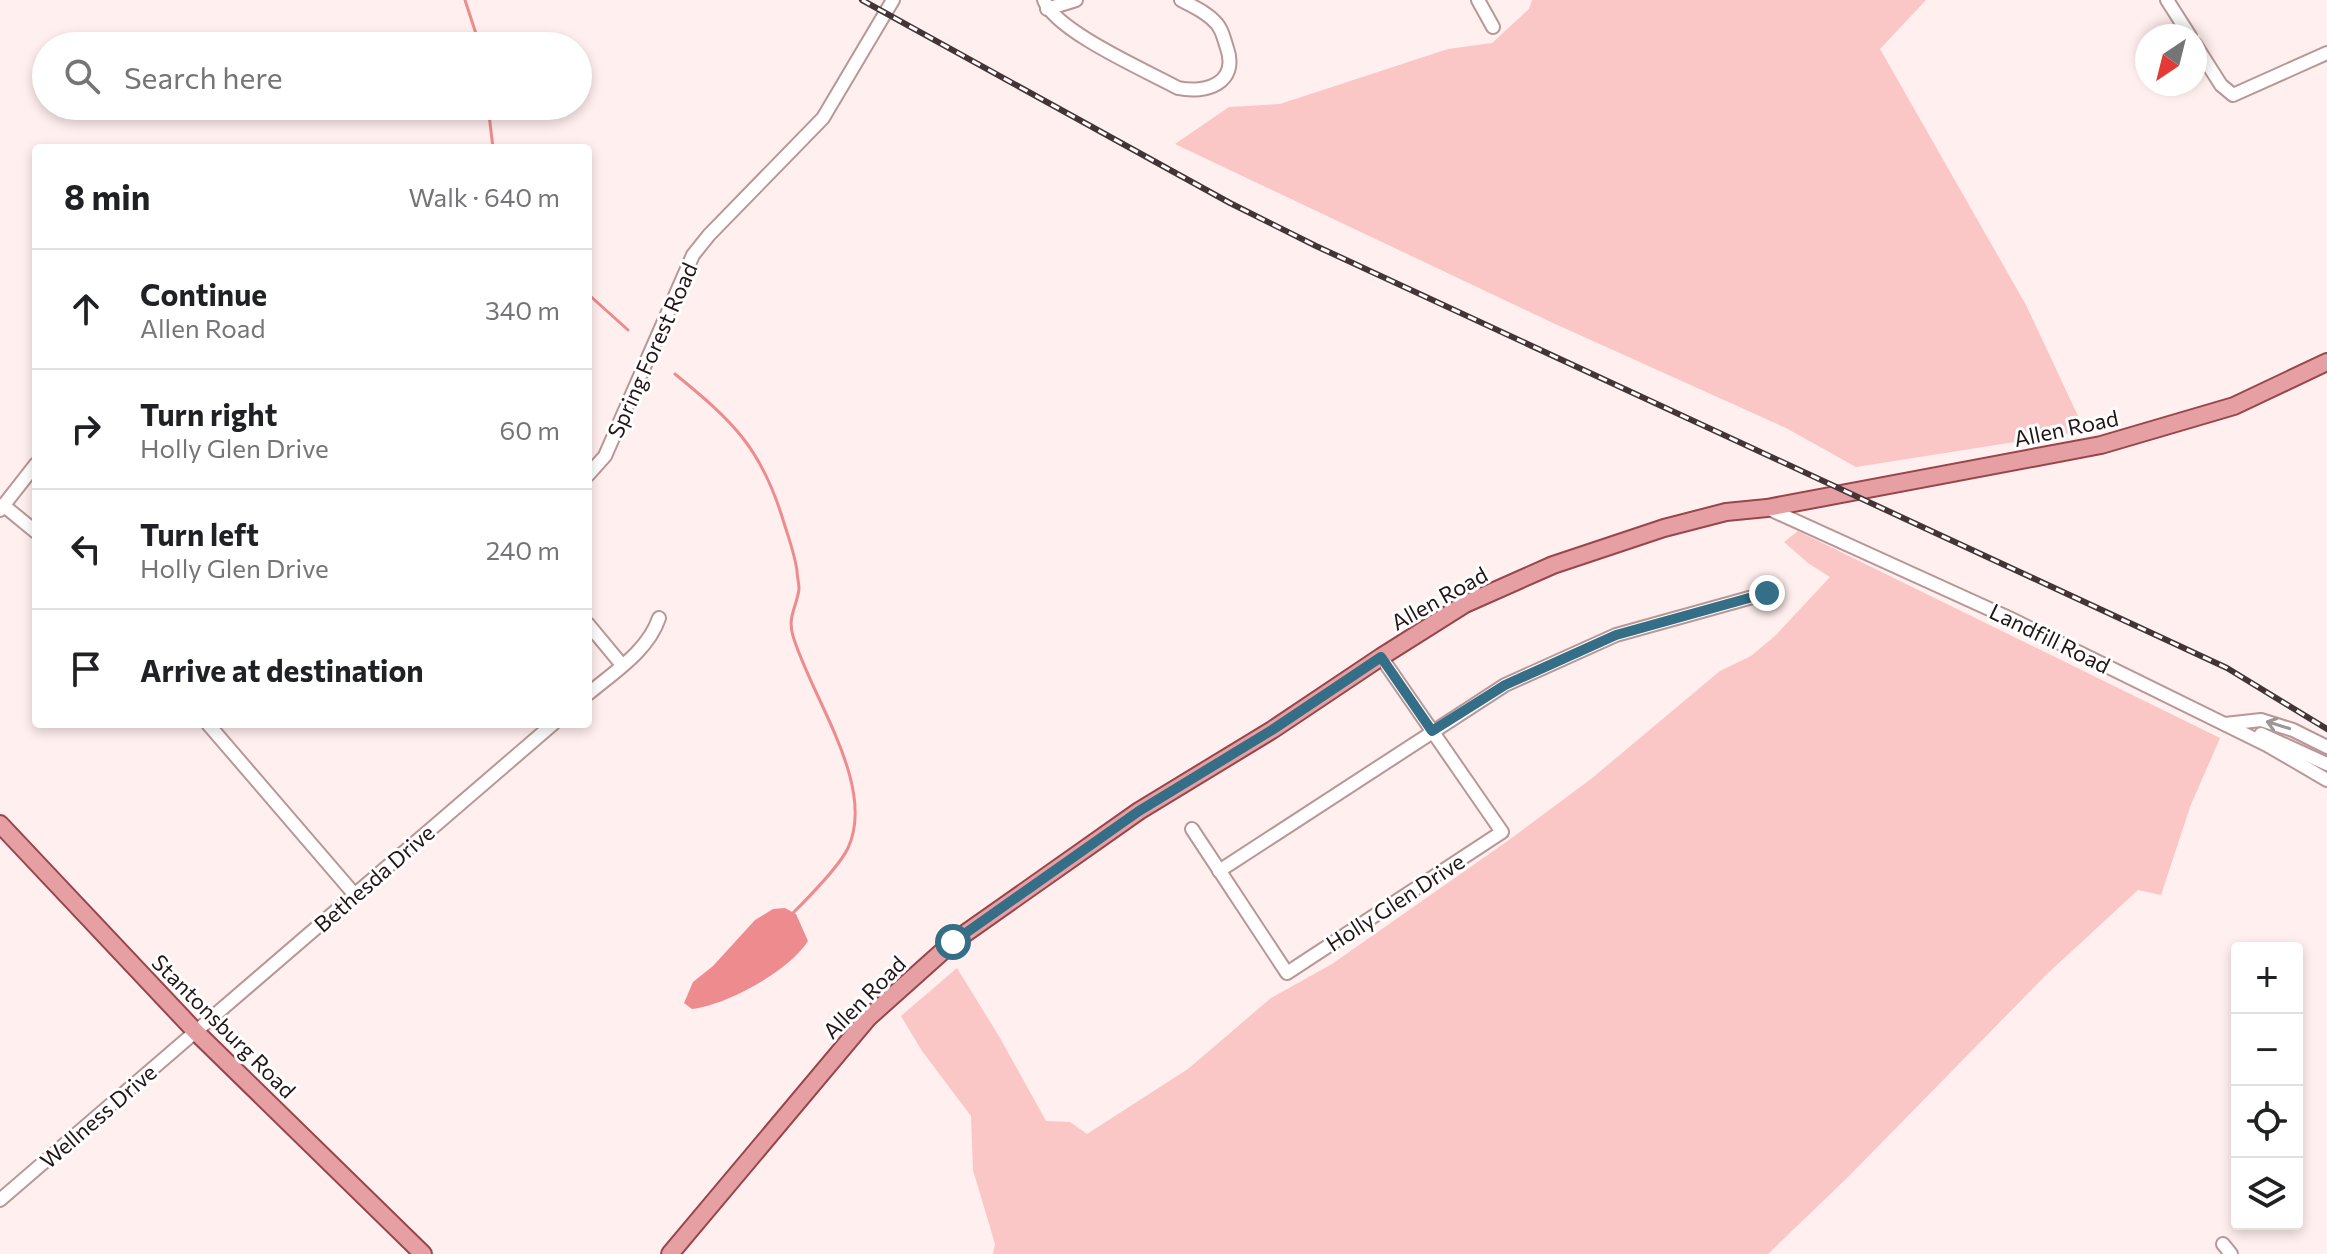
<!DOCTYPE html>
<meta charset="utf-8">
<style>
:root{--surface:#fff;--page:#f2f2f2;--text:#202124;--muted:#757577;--line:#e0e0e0}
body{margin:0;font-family:Commissioner,sans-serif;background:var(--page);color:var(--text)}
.controls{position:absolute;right:24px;bottom:24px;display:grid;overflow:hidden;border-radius:8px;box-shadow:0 4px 12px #0003}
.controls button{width:72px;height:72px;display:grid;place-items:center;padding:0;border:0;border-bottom:2px solid var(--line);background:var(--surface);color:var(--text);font:40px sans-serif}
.compass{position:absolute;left:2135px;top:24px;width:72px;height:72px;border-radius:50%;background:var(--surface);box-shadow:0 4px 12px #0003;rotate:215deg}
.stop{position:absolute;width:24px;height:24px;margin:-18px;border:6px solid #356f87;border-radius:50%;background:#fff}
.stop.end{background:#356f87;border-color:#fff;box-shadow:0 2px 8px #0008}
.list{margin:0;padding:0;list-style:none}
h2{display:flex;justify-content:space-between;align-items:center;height:104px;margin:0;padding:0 32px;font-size:34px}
h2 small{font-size:26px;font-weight:400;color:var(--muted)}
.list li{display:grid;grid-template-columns:52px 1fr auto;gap:24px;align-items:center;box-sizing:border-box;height:120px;padding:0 32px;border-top:2px solid var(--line)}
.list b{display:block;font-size:30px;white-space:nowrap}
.list p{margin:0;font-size:26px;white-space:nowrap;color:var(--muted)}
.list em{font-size:26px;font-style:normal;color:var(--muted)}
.icon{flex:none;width:44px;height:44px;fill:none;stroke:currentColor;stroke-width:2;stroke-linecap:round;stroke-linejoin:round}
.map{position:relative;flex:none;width:2327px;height:1254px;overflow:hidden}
.search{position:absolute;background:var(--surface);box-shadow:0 4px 12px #0003;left:32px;top:32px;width:560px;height:88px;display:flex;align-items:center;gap:20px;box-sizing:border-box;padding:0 28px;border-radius:44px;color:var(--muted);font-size:30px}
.panel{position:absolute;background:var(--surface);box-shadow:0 4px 12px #0003;left:32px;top:144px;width:560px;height:584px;border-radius:8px}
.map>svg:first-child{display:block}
.green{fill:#fac6c6}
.water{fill:#ed8b8e}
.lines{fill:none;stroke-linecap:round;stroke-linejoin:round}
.stream{stroke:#ed8b8e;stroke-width:3}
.minor-casing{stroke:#ba9696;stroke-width:16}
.major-casing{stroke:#97464b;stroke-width:20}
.minor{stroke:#fff;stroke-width:12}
.major{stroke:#e6a0a4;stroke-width:16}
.rail-casing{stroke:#433535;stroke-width:6}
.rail{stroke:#fff;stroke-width:3;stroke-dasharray:9;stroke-linecap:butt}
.oneway{stroke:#9c9696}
.route{stroke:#356f87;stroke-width:10}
.labels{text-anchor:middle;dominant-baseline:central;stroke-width:6;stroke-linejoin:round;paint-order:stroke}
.street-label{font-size:22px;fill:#221515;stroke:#fff}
</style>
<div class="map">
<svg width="2327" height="1254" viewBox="0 0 2327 1254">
<rect width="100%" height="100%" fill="#ffefee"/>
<g class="green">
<polygon points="1532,0 1926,0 1880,49 2026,305 2085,431 1856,467 1786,428 1553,323 1175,144 1229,107 1280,104 1448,49 1492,43 1529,9"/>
<polygon points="1798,531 2220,738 2190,807 2161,895 2138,890 2047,974 1850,1175 1768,1254 993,1254 995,1244 973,1170 971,1116 922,1051 901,1016 957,968 1000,1038 1046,1121 1070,1122 1087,1134 1188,1069 1271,998 1332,964 1509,840 1591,779 1720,671 1751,656 1775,636 1830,577 1808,563 1784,542"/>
</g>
<path class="water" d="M785,908L796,914L808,941C789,971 727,1005 692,1009L684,1003L693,982L713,966L755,920L773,909Z"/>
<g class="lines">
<g class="stream">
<polyline points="465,0 480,46"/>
<polyline points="488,106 493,148"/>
<polyline points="588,294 628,330"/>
<path d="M675,374C734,422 762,449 784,523C789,539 795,555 797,571C797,576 799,583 799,589C797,606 787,617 793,636C811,697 877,786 848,848C839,867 808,898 793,913"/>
</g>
<defs>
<g id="minor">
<path d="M1044,0C1055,31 1147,71 1178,88C1206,94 1239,83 1227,48C1224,40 1223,31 1217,24C1208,13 1194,7 1181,0"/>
<polyline points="1478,0 1493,27"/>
<polyline points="2167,0 2190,36"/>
<polyline points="1047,9 1076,0"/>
<polyline points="2195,44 2221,85 2233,95 2327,53"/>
<polyline points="588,475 605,456 693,255 709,235 823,118 893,0"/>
<polyline points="3,505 36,532"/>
<polyline points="1767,508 2009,618 2267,745 2327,780"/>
<polyline points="0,510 36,464"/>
<polyline points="588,624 622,665"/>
<path d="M588,694C614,672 648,651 659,618"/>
<polyline points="208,724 355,895"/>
<polyline points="2225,724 2261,720 2293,730 2327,747"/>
<polyline points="2261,734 2327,764"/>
<polyline points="1192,829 1287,973 1502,832 1381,657"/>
<polyline points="1219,871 1505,685 1616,635 1767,593"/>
<polyline points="0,1200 553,724"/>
<polyline points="2223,1244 2231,1254"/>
</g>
<g id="major">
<polyline points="0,824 196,1032 423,1254"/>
<polyline points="670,1254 868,1018 953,942 1139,811 1272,730 1381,657 1465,604 1553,565 1664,528 1726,512 1767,508 2101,445 2234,406 2327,362"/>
</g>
</defs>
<use href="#minor" class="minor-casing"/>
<use href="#major" class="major-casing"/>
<use href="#minor" class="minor"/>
<use href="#major" class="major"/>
<defs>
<polyline id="rail" points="862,0 1230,203 1316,246 2227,668 2327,729"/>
</defs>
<use href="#rail" class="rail-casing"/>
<use href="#rail" class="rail"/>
</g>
<defs><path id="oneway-shaft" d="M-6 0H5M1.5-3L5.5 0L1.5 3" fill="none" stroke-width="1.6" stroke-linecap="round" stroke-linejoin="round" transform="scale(2)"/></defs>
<use class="oneway" href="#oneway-shaft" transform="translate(2278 725) rotate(-163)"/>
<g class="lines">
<polyline class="route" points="953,942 1139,811 1272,730 1381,657 1432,731 1505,685 1616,635 1767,593"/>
</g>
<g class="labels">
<g class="street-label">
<text transform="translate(652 350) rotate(-66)">Spring Forest Road</text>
<text transform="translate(2066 428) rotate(-12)">Allen Road</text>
<text transform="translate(1439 598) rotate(-29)">Allen Road</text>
<text transform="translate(2050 638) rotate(26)">Landfill Road</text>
<text transform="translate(374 878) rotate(-41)">Bethesda Drive</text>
<text transform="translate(1395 902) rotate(-33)">Holly Glen Drive</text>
<text transform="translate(864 997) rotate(-45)">Allen Road</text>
<text transform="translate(224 1026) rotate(45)">Stantonsburg Road</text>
<text transform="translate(98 1116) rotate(-41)">Wellness Drive</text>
</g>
</g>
</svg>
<div class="controls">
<button>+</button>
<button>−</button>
<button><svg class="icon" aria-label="locate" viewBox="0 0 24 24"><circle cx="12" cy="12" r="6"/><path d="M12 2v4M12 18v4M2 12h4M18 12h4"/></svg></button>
<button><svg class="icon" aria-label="layers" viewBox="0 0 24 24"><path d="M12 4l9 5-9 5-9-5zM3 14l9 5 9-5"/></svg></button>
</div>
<svg class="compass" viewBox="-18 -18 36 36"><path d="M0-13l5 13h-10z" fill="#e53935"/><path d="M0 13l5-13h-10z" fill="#757577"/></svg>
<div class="stop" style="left:953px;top:942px"></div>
<div class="stop end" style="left:1767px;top:593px"></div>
<div class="search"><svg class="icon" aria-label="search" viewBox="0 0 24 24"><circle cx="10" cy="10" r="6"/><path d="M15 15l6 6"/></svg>Search here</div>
<section class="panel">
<h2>8 min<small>Walk · 640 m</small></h2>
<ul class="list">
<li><svg class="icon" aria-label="ahead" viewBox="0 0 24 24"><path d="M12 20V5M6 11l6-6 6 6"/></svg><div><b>Continue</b><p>Allen Road</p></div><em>340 m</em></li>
<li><svg class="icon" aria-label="right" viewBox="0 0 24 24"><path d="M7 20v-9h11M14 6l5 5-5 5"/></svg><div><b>Turn right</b><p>Holly Glen Drive</p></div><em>60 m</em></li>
<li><svg class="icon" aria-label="left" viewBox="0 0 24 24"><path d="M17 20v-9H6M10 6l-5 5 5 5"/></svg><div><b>Turn left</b><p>Holly Glen Drive</p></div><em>240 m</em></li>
<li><svg class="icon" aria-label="arrive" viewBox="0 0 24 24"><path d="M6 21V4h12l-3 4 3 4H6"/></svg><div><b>Arrive at destination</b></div></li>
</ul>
</section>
</div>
